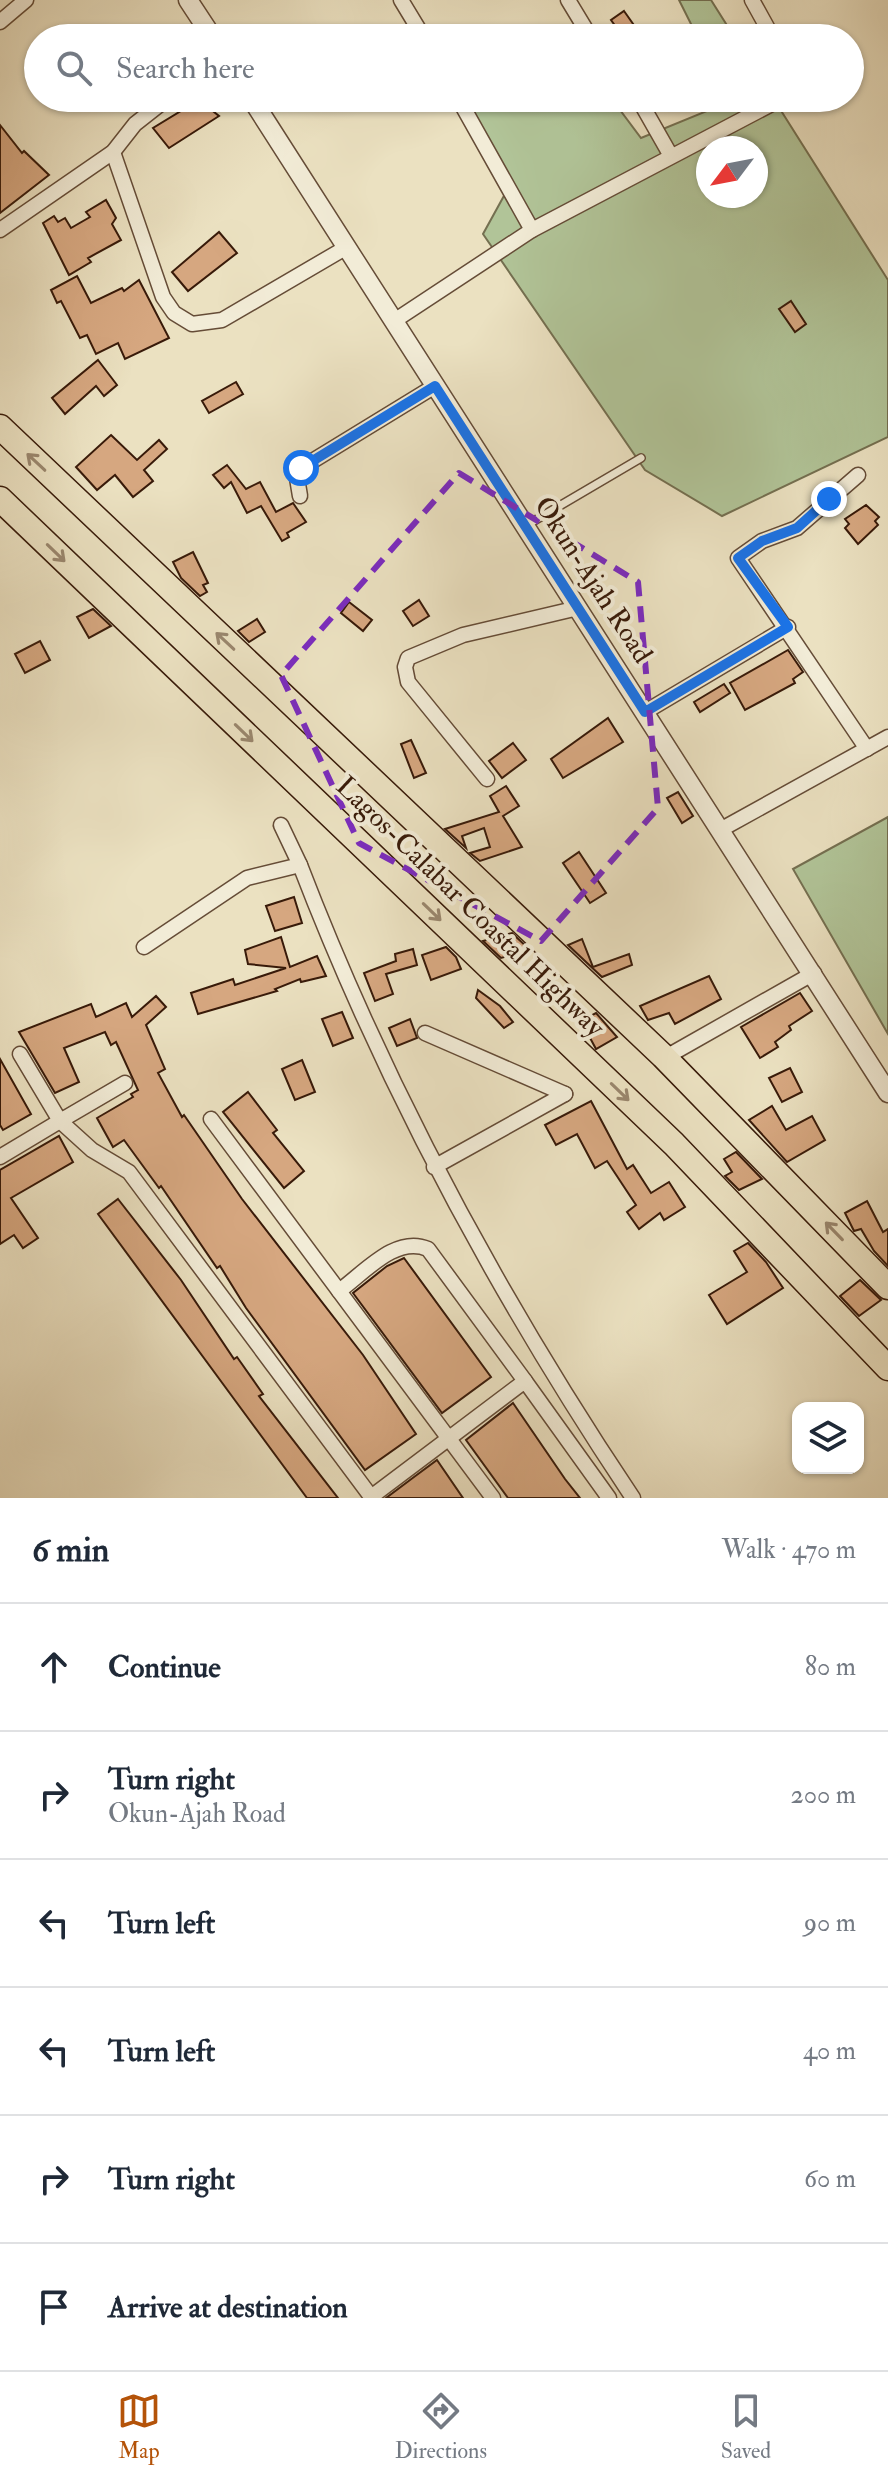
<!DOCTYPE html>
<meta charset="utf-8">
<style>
:root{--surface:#fff;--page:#f2f2f3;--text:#1f2937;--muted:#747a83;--line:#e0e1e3;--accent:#b45309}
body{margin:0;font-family:"IM FELL Double Pica",serif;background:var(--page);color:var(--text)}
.controls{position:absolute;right:24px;bottom:24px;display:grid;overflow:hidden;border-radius:16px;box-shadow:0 2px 6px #0004}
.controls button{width:72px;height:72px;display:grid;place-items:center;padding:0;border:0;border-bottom:2px solid var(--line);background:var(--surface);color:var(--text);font:40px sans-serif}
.compass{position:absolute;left:696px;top:136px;width:72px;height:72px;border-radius:50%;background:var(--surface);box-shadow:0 2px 6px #0004;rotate:238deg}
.stop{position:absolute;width:24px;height:24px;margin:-18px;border:6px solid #1a73e8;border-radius:50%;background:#fff}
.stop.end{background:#1a73e8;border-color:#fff;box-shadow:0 2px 8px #0008}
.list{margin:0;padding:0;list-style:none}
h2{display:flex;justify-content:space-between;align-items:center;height:104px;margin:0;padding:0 32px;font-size:34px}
h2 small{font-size:26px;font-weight:400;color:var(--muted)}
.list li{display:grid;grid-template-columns:52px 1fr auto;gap:24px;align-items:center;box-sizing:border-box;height:128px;padding:0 32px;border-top:2px solid var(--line)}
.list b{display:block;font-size:30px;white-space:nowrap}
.list p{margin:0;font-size:26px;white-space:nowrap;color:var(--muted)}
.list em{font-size:26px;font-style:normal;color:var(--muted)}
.icon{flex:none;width:44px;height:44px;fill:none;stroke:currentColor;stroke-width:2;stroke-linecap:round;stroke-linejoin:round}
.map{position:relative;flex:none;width:888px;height:1498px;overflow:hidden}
.search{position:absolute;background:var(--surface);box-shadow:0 2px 6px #0004;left:24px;right:24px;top:24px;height:88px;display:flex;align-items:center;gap:20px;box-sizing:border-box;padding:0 28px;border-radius:44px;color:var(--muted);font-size:30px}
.sheet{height:872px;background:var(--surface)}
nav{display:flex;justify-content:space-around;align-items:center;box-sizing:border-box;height:112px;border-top:2px solid var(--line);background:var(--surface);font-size:22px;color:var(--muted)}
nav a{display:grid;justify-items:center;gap:4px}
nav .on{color:var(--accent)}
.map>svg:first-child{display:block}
.green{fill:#b1c498;stroke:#746f50;stroke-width:2;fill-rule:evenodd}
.building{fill:#d6a780;stroke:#381a09;stroke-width:2}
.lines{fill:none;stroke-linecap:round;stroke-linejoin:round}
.service-casing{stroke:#654c37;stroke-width:10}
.minor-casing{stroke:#654c37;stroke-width:17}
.tertiary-casing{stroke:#654c37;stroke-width:21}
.trunk-casing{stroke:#381a09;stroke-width:27}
.service{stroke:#f2ecd7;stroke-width:7}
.minor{stroke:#f2ecd7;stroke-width:14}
.tertiary{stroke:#f2ecd7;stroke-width:18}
.trunk{stroke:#ebe1c1;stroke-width:24}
.oneway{stroke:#9a876e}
.route{stroke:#1a73e8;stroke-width:10}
.marked{fill:none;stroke:#7b2cbf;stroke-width:6;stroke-dasharray:16 10;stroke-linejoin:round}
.labels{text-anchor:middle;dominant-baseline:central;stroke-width:8;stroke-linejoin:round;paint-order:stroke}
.street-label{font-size:28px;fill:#381a09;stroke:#f2ecd7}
</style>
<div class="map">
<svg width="888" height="1498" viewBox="0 0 888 1498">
<rect width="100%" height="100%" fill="#ebe1c1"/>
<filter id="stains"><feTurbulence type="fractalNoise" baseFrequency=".0025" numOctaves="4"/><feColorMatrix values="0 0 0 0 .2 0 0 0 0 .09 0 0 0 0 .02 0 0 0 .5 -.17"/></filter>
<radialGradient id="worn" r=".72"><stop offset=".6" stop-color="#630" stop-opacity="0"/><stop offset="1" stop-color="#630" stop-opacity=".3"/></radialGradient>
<g class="green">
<polygon points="679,0 711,0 735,38 698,38"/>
<path d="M466,98H611L641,138L729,102L728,98H773L888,280V437L722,516L645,470L483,234L511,183ZM708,148H756V196H708Z"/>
<polygon points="888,817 888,1034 793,869"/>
</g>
<g class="building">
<polygon points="624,11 643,38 624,38 611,20"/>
<polygon points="199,100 219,116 169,148 153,128"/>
<polygon points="0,125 22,153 24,151 49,175 0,213"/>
<polygon points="106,200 116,218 112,224 121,240 88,258 91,262 69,275 43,223 54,216 58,222 65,218 71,228 90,217 86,212"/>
<polygon points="219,232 237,253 188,291 172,272"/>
<polygon points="77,276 91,303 122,288 124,291 139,280 169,338 125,359 118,343 96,354 87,335 80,338 61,301 57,303 51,290"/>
<polygon points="791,301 806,324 795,332 779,309"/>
<polygon points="98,360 117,385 104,396 96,386 65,414 52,398"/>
<polygon points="236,382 243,394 209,413 202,401"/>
<polygon points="111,435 137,460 159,440 167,449 144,470 153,481 133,497 115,475 97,490 76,467"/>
<polygon points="227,465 246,489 260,482 276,512 293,503 306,522 287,533 289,537 282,541 261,506 247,513 231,482 224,488 213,475"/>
<polygon points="866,505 879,517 875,521 878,525 858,544 845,528 849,524 845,519"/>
<polygon points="193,552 208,583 203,585 207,592 200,596 181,578 173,562"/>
<polygon points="419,600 429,616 413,626 403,611"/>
<polygon points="349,602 372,620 363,631 341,613"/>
<polygon points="93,609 111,626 89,638 77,617"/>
<polygon points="257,619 265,632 249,642 238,631"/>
<polygon points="40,641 50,660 25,673 15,654"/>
<polygon points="788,650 803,672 793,679 795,683 745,710 730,683"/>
<polygon points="724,684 730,693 700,712 694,702"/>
<polygon points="608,718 623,742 563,778 551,759"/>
<polygon points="411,740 426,773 414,778 401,744"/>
<polygon points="513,743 526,760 502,778 489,761"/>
<polygon points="506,786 519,806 503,816 522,847 480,861 470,853 490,847 484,828 462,836 466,848 445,829 499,812 490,796"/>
<polygon points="678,792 693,816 682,823 667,798"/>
<polygon points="579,852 606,893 590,903 563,863"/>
<polygon points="294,897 302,923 275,931 266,906"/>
<polygon points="512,933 530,950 501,958 483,941"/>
<polygon points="281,937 290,967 317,956 326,976 301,982 300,979 275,989 277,991 198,1014 191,993 233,979 235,985 286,968 248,964 245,950"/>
<polygon points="582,939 593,967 629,954 632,965 602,977 568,945"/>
<polygon points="446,947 456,957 461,969 431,980 422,955"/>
<polygon points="413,949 417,965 386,974 393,994 375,1001 364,973 396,961 395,954"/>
<polygon points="709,976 721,999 675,1024 669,1013 648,1020 640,1006"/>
<polygon points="478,990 500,1006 513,1022 504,1028 476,998"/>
<polygon points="800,993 812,1011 789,1026 791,1030 775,1042 778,1047 760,1058 741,1027"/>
<polygon points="156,996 166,1007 146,1025 165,1069 158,1073 182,1117 184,1115 242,1199 363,1355 416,1434 365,1470 246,1308 220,1266 217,1268 161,1186 159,1188 124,1140 113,1147 97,1118 133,1097 131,1094 138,1090 116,1042 111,1045 105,1032 64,1048 79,1082 55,1093 19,1032 91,1004 96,1017 126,1003 132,1017"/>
<polygon points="342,1012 353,1038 333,1046 322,1019"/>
<polygon points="596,1013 617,1037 596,1049 581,1021"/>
<polygon points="410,1019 417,1038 397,1046 389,1028"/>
<polygon points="0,1059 31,1114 3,1130 0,1125"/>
<polygon points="302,1060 315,1092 295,1100 282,1069"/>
<polygon points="790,1068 802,1092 782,1102 769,1078"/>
<polygon points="248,1092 277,1130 273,1133 304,1171 284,1188 223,1112"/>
<polygon points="591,1101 627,1169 633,1165 651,1193 669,1182 685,1207 664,1220 660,1213 639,1229 627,1212 636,1205 607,1161 595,1168 577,1134 556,1145 545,1125"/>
<polygon points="772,1106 786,1130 812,1116 825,1140 787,1162 749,1120"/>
<polygon points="59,1136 73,1162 11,1198 38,1238 23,1248 14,1235 0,1244 0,1170"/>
<polygon points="736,1152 762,1179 739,1190 725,1176 732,1172 724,1159"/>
<polygon points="118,1199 181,1280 234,1359 237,1357 263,1394 259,1396 338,1498 307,1498 248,1418 98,1214"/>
<polygon points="867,1201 883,1232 888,1229 888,1266 874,1251 861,1229 854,1231 845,1213"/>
<polygon points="748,1243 766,1262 783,1288 727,1324 709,1295 747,1272 734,1251"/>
<polygon points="404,1258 491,1377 442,1413 353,1293 387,1266"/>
<polygon points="860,1280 881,1300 859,1316 840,1296"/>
<polygon points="513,1403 565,1479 580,1498 508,1498 466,1440"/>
<polygon points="437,1460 463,1498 386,1498 414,1477"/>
</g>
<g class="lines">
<defs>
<polyline id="service" points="527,525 641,458"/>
<g id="minor">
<polyline points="401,0 424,38"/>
<polyline points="568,0 591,38"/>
<polyline points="752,0 773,38"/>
<polyline points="0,22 26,0"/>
<polyline points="458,98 532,230"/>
<polyline points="638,98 671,156"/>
<polyline points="113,152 163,297 174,313 192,324 222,320 347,247"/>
<polyline points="0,230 113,152 135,124 168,98"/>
<polyline points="394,321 532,230 783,98"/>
<polyline points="858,475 797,528 762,541 738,558 867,749"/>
<polyline points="300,496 297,478 301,468 435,386"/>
<polyline points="645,712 788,627"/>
<polyline points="487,779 408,682 405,667 408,658 463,635 578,608"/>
<polyline points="281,825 300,865"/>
<polyline points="720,830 888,737"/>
<path d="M144,947L247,878L300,865C386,1089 500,1299 633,1498"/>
<polyline points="425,1033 565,1094"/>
<polyline points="673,1053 814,973"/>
<polyline points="20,1054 60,1121 125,1083"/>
<polyline points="211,1119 493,1498"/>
<polyline points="0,1157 60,1121 92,1150 129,1172 372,1498"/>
<polyline points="434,1167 565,1094"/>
<path d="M339,1291C365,1272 396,1235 428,1249L525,1381"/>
<polyline points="371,1497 525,1381 609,1498"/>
</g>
<g id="tertiary">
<polyline points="188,0 213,38"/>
<polyline points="251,98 888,1093"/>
</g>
<g id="trunk">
<polyline points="0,427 663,1056 888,1287"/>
<polyline points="0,499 674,1144 888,1368"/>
</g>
</defs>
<use href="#service" class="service-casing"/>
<use href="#minor" class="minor-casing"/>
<use href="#tertiary" class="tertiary-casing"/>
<use href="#trunk" class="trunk-casing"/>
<use href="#service" class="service"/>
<use href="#minor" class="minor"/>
<use href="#tertiary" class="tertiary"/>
<use href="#trunk" class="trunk"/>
</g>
<defs><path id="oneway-shaft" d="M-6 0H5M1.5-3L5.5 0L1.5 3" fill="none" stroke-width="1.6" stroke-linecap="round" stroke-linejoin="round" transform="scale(2)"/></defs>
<g class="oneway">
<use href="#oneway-shaft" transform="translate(36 462) rotate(-137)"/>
<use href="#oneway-shaft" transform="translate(56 553) rotate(44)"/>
<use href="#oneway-shaft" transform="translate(225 641) rotate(-137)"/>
<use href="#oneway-shaft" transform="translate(244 733) rotate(44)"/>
<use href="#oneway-shaft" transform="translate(432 912) rotate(44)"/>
<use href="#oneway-shaft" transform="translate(620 1092) rotate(44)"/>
<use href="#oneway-shaft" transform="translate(834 1231) rotate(-134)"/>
</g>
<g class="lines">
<polyline class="route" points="301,468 435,386 645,712 788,627 738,558 762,541 797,528 829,499"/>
</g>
<path class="marked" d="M459,473L638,582L658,808L541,941L359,843L281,675Z"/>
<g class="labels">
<g class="street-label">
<text transform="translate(593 580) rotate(57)">Okun-Ajah Road</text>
<text transform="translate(470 907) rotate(44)">Lagos-Calabar Coastal Highway</text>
</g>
</g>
<rect width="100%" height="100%" filter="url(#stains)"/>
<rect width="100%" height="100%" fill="url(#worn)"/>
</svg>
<div class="controls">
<button><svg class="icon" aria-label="layers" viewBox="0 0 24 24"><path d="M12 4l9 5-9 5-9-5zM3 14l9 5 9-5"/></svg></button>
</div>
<svg class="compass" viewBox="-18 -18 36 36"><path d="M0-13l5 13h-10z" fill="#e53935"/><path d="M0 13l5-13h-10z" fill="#747a83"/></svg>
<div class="stop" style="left:301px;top:468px"></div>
<div class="stop end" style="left:829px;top:499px"></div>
<div class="search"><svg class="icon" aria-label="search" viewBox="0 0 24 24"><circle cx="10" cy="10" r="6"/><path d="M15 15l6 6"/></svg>Search here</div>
</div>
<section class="sheet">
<h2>6 min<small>Walk · 470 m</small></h2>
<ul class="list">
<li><svg class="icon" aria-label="ahead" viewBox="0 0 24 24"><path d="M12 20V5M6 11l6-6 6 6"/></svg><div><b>Continue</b></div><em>80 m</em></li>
<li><svg class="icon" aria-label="right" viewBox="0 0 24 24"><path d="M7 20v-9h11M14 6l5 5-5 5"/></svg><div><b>Turn right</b><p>Okun-Ajah Road</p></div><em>200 m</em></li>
<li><svg class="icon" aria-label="left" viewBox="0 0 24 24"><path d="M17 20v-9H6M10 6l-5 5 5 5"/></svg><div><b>Turn left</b></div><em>90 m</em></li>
<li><svg class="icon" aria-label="left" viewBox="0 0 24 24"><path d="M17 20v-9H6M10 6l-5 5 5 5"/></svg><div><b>Turn left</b></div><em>40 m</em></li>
<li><svg class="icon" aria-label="right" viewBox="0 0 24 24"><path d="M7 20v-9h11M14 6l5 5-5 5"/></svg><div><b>Turn right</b></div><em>60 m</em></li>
<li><svg class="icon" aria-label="arrive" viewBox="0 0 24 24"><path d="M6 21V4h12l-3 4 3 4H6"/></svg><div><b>Arrive at destination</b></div></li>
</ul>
</section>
<nav>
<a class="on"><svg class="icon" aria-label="map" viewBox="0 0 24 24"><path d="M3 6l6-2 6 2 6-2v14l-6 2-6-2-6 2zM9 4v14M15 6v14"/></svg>Map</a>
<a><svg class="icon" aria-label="directions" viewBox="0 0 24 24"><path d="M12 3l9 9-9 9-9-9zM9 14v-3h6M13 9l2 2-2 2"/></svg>Directions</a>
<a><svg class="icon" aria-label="saved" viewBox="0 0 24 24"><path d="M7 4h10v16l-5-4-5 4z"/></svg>Saved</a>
</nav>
